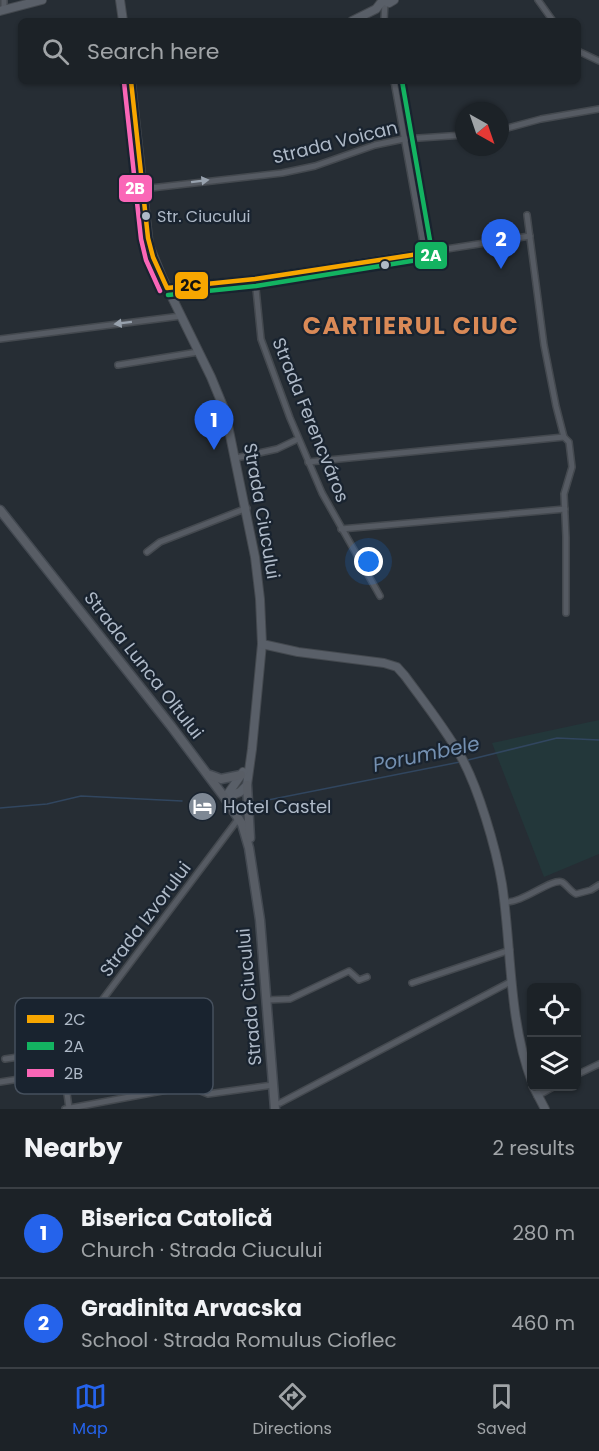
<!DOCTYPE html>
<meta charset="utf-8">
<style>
:root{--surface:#1c2227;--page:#292f33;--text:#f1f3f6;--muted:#a0a4a7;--line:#3a3f44;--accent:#2563eb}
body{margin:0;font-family:Poppins,sans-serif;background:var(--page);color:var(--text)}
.controls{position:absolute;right:18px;bottom:18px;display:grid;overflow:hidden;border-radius:9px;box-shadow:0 2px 4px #0004}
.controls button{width:54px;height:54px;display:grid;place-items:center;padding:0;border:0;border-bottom:2px solid var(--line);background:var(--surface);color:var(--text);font:30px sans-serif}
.compass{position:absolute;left:455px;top:102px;width:54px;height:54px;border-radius:50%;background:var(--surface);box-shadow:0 2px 4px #0004;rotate:140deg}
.you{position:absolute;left:369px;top:562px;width:21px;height:21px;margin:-15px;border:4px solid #fff;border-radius:50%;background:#1a73e8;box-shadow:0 0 0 9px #1a73e833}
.badge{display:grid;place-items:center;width:39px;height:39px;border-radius:50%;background:var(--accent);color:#fff;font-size:20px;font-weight:700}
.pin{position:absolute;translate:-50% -50px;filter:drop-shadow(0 2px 3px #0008)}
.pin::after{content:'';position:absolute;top:32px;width:21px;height:18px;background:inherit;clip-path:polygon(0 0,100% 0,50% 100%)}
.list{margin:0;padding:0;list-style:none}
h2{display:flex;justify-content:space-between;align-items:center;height:78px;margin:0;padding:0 24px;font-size:26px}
h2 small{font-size:20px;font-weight:400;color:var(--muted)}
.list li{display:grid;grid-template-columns:39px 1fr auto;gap:18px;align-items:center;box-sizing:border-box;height:90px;padding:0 24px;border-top:2px solid var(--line)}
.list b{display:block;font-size:22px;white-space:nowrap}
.list p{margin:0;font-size:20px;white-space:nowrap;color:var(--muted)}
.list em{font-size:20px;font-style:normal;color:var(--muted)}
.icon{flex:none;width:33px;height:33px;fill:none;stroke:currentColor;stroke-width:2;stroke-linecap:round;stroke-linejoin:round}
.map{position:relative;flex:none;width:599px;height:1109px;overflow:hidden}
.search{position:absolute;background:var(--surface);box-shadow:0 2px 4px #0004;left:18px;right:18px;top:18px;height:66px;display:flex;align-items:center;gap:15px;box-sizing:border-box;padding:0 21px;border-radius:9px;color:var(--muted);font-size:22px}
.sheet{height:258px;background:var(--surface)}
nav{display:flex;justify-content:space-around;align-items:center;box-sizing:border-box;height:84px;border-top:2px solid var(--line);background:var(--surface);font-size:16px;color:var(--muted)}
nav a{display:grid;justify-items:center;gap:3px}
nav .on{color:var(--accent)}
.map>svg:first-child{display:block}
.green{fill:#23373a}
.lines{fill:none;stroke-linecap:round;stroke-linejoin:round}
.stream{stroke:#31465f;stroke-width:1.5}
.street-casing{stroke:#44494f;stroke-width:8}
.secondary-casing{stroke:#44494f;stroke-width:10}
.primary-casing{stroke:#434951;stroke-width:11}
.street{stroke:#565b63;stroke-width:5}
.secondary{stroke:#595f68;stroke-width:8}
.primary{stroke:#585d65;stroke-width:8}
.bus-1-casing{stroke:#19232f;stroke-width:9}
.bus-2-casing{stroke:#19232f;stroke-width:9}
.bus-3-casing{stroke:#19232f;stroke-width:9}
.bus-1{stroke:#f7a600;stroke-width:4.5}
.bus-2{stroke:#13b361;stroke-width:4.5}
.bus-3{stroke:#fa66b7;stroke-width:4.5}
.oneway{fill:#98a2ae}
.bus-dot{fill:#aeb9c7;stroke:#19232f;stroke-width:2}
.labels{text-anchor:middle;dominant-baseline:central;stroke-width:4.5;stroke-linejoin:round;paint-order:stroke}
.bus-label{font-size:16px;fill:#aeb9c7;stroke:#19232f;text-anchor:start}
.street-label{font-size:18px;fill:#aeb9c7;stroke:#19232f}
.poi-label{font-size:18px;fill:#aeb9c7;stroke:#19232f;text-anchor:start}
.water-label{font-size:20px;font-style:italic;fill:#7490b1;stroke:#19232f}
.district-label{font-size:24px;font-weight:bold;letter-spacing:1.5px;fill:#da8a57;stroke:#19232f}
.key{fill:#19232f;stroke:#46505d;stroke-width:1.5}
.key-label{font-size:16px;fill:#aeb9c7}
.line-badge{stroke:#19232f;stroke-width:2}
.badge-label{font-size:16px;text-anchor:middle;font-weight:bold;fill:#fff}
.pale-badge-label{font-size:16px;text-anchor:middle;font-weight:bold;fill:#111}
</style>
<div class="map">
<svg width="599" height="1109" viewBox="0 0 599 1109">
<rect width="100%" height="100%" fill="#262d34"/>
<polygon class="green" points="599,720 599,854 544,877 492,743"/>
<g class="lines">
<g class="stream">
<polyline points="468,760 557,738 599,740"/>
<polyline points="258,802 460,762"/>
<polyline points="0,808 47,804 81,796 182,801"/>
</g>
<defs>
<g id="street">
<polyline points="4,0 4,10"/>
<polyline points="538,0 553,21"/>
<polyline points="384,21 385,2"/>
<polyline points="578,51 599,61"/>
<polyline points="394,81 425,253"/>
<polyline points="500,130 541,119 599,109"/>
<polyline points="142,189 282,173 315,166 375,145 404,139 464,135"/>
<polyline points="527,215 544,345 556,406 564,437 569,442 572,467 564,494 566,537 566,613"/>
<polyline points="255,279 261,339 290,418 322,493 380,596"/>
<polyline points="167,288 260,278 530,236"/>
<polyline points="0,339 181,316"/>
<polyline points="118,365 198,352"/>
<polyline points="236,458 277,449 298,439"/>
<polyline points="308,462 564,437"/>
<polyline points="341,529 565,509"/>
<polyline points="147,552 160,542 247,508"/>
<path d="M504,902C522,904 551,878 562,882C567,885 570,891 576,894L591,890L599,885"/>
<polyline points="412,983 510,950"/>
<polyline points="267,1000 290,999 349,971 359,980 367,977"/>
<polyline points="5,1059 25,1056 69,1053"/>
<polyline points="576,1075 599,1064"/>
<polyline points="0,1082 64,1072 161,1053"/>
<polyline points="537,1096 555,1086"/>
<polyline points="280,1103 512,981"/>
<polyline points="69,1108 64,1072 69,1053 97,1007 239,818"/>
<polyline points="65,1109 189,1086 208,1094 273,1085"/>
</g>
<g id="secondary">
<polyline points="120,0 123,21"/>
<polyline points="0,11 42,0"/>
<polyline points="352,21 376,9 383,0 389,3 394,0"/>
<polyline points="131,81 149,245 162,277 211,377 225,411 255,557 260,599 262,644 252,749 247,785 240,792 225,798"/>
<path d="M262,644L298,652L384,663L397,667L405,676C424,702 444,727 460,755C478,786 496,848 502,884C512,950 508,1019 532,1082"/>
<polyline points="225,798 243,772"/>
<polyline points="533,1086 545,1109"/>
</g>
<g id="primary">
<polyline points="0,510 171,726 225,798 242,824 249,848 260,920 275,1109"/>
<polyline points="210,775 221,779 241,775"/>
<polyline points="247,785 250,838"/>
</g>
</defs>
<use href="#street" class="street-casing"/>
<use href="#secondary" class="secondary-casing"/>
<use href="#primary" class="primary-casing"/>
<use href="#street" class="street"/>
<use href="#secondary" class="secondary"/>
<use href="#primary" class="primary"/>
<defs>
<polyline id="bus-1" points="131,81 148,238 153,257 167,288 255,279 425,253"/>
<polyline id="bus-2" points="168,295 256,286 430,258 432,252 402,81"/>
<polyline id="bus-3" points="124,82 141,239 146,260 160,291"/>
</defs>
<use href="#bus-1" class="bus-1-casing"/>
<use href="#bus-2" class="bus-2-casing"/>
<use href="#bus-3" class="bus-3-casing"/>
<use href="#bus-1" class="bus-1"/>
<use href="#bus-2" class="bus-2"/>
<use href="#bus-3" class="bus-3"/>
</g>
<defs><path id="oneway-solid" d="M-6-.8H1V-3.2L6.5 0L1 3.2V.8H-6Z" transform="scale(1.5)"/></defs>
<g class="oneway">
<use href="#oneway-solid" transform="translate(200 181) rotate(-7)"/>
<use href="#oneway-solid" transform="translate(123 323) rotate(173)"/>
</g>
<defs>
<symbol id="hotel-disc" viewBox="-11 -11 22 22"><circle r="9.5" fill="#7e8894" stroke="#19232f"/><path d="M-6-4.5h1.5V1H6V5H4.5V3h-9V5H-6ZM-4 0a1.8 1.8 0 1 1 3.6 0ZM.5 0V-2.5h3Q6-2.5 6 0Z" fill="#fff"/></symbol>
</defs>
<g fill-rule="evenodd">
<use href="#hotel-disc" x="186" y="790" width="33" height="33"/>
</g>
<g class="bus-dot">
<circle cx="146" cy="216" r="5"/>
<circle cx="385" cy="265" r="5"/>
</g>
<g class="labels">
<g class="bus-label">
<text x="157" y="216">Str. Ciucului</text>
</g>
<g class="street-label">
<text transform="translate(335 142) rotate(-14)">Strada Voican</text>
<text transform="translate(311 420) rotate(68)">Strada Ferencváros</text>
<text transform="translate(262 511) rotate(80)">Strada Ciucului</text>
<text transform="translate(144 665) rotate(52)">Strada Lunca Oltului</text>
<text transform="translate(145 919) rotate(-53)">Strada Izvorului</text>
<text transform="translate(249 997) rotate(-95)">Strada Ciucului</text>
</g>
<g class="poi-label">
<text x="223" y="806">Hotel Castel</text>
</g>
<g class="water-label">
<text transform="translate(426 754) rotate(-12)">Porumbele</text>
</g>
<g class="district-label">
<text x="411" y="325">CARTIERUL CIUC</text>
</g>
</g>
<rect x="15" y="998" width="198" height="96" rx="9" class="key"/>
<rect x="27" y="1015" width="27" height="8" fill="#f7a600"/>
<rect x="27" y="1042" width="27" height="8" fill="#13b361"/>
<rect x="27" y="1069" width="27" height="8" fill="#fa66b7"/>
<g class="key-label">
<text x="64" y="1025">2C</text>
<text x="64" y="1052">2A</text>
<text x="64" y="1079">2B</text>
</g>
<g class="line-badge">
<rect x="118" y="174" width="35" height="29" rx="6" fill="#fa66b7"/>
<rect x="414" y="241" width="34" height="29" rx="6" fill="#13b361"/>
<rect x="174" y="271" width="35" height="29" rx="6" fill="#f7a600"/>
</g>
<g class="badge-label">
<text x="135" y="194">2B</text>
<text x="431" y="261">2A</text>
</g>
<g class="pale-badge-label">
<text x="191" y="291">2C</text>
</g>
</svg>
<div class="controls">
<button><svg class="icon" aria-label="locate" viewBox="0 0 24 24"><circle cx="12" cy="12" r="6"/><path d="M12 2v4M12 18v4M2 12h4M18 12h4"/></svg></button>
<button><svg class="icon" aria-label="layers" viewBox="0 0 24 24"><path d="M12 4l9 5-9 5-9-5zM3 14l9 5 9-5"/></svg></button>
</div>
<svg class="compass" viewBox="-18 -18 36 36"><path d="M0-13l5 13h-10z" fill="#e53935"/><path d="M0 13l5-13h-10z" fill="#a0a4a7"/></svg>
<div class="you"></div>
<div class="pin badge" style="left:214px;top:450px">1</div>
<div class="pin badge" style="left:501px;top:269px">2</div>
<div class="search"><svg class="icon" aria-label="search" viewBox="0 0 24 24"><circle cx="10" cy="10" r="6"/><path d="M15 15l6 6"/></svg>Search here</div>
</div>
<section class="sheet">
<h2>Nearby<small>2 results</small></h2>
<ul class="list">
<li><span class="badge">1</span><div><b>Biserica Catolică</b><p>Church · Strada Ciucului</p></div><em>280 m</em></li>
<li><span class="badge">2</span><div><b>Gradinita Arvacska</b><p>School · Strada Romulus Cioflec</p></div><em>460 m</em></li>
</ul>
</section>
<nav>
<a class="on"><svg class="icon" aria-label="map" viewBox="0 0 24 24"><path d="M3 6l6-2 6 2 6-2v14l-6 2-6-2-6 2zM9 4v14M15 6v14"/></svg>Map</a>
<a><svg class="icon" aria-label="directions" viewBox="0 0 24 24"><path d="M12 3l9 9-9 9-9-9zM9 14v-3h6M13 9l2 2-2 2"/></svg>Directions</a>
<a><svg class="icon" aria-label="saved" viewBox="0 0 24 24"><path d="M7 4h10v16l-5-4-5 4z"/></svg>Saved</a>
</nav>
